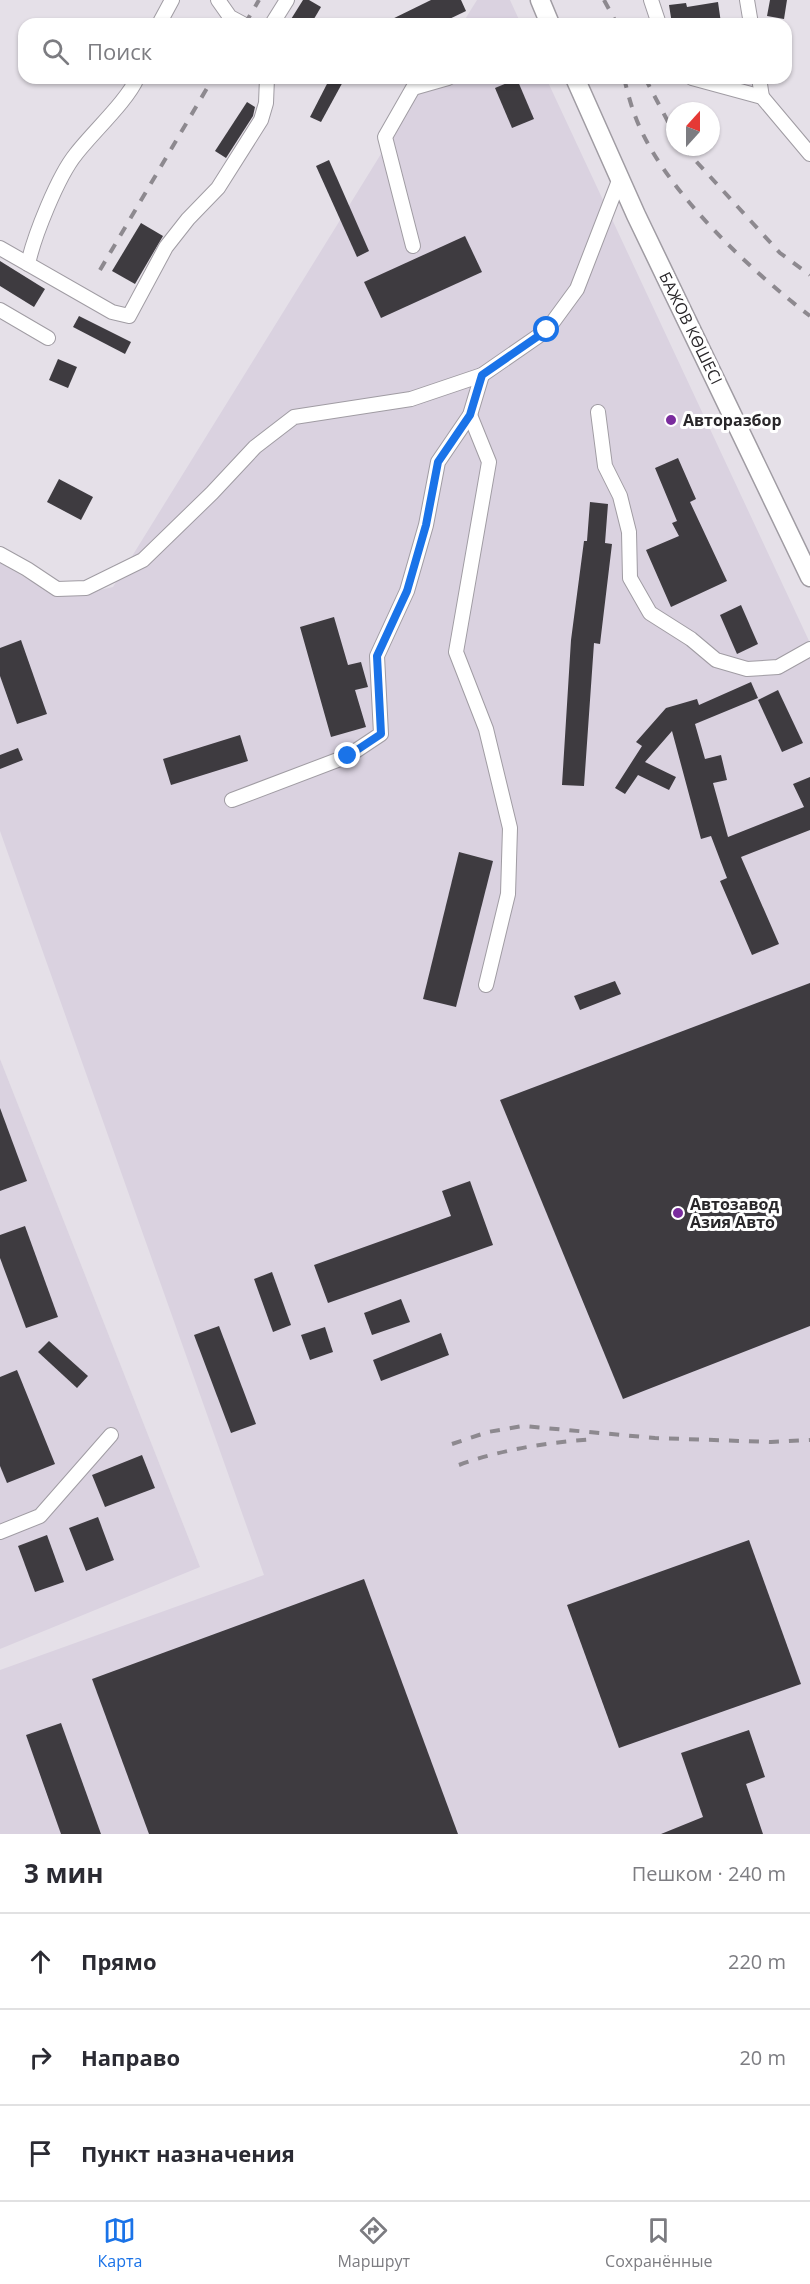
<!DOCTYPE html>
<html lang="ru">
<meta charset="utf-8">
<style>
:root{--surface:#fff;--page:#f2f2f3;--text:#2b2b33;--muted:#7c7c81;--line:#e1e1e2;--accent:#1a73e8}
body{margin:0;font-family:"Open Sans",sans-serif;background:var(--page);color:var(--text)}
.compass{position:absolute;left:666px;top:102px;width:54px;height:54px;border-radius:50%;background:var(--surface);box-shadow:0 2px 4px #0004;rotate:21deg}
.stop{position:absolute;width:18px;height:18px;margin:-14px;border:4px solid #1a73e8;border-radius:50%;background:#fff}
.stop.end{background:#1a73e8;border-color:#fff;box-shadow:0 2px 6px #0008}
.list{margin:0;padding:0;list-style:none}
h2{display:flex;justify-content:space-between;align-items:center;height:78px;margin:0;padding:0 24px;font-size:26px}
h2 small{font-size:20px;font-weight:400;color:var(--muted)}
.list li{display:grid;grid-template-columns:39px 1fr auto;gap:18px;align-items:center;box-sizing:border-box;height:96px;padding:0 24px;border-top:2px solid var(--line)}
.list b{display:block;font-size:22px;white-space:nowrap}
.list em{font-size:20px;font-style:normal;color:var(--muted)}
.icon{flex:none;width:33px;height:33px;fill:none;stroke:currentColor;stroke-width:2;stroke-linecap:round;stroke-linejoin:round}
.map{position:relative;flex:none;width:810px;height:1834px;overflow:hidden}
.search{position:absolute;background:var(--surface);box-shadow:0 2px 4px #0004;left:18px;right:18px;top:18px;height:66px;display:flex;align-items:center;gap:15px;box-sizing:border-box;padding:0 21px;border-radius:18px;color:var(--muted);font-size:22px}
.sheet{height:366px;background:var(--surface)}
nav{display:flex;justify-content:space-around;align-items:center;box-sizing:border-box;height:84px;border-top:2px solid var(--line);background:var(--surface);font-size:16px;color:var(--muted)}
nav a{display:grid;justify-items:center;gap:3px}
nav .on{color:var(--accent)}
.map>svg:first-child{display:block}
.built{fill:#dad2e0}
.building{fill:#3e3b40}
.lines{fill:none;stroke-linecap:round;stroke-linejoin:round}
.minor-casing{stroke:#a09ca3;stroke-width:16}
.major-casing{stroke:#a09ca3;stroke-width:21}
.minor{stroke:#fff;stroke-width:14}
.major{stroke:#fff;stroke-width:18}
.rail{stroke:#8d898f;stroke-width:4;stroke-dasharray:10 10;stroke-linecap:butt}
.route{stroke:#1a73e8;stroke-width:8}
.poi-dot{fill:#7a2c9e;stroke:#fff;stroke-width:2}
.labels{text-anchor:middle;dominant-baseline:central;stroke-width:6;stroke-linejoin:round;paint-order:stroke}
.street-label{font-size:16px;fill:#282629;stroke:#fff}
.poi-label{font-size:16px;font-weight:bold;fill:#282629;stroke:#fff;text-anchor:start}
</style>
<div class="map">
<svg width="810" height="1834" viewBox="0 0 810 1834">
<rect width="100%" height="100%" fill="#e5e0e8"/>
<g class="built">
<polygon points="477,0 510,0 521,24 462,24"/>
<polygon points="428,78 546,78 810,643 810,1834 0,1834 0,1670 264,1575 0,831 0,563 47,590 86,593 113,587"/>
<polygon points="0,1059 200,1567 0,1649"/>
</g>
<g class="building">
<polygon points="303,0 309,0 321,7 311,24 288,24"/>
<polygon points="431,0 461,0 466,11 439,24 382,24"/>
<polygon points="770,0 787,0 784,19 767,16"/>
<polygon points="718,2 721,23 704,24 703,21 672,24 669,5 686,3 687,7"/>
<polygon points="330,78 345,78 321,122 310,117"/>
<polygon points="517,79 534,119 512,128 495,88"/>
<polygon points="247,102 255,107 253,116 226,158 215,151"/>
<polygon points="329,160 369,251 357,257 316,166"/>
<polygon points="141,223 163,236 135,284 112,271"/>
<polygon points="465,236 482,272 381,318 364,282"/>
<polygon points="0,261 45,289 34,307 0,286"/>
<polygon points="79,316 131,342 125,354 73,327"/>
<polygon points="58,359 77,367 68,388 49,380"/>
<polygon points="678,458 696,499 690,502 727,581 671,607 646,550 679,536 672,523 677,521 655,468"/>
<polygon points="59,479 93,497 81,520 47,502"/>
<polygon points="590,502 608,504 605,543 612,544 600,644 594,643 584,786 562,785 571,640 584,541 587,541"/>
<polygon points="741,605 758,644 737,654 720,615"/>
<polygon points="334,617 348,665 361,662 368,687 355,690 366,727 331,737 300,627"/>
<polygon points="21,640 47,714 17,724 0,676 0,648"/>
<polygon points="751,682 758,698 695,724 705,759 721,755 727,780 713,783 728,837 804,807 793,784 810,777 810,830 741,857 779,944 752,955 720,881 727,878 711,836 701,839 672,731 645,762 676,777 669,790 638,775 625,794 615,788 642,746 636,742 666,708 697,699 699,705"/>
<polygon points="778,690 803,743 782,752 758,700"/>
<polygon points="240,735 248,761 171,785 163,759"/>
<polygon points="18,748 23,760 0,769 0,755"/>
<polygon points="459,852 493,861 456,1007 423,999"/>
<polygon points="615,981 621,994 580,1010 574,996"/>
<polygon points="810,983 810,1326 623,1399 500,1100"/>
<polygon points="0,1108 27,1181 0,1191"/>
<polygon points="470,1181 493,1245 328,1303 314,1265 451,1216 442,1191"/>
<polygon points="25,1226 58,1317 26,1328 0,1258 0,1235"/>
<polygon points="272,1272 291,1325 273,1332 254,1279"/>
<polygon points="401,1299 410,1322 372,1335 364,1313"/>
<polygon points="219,1326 256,1424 231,1433 194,1335"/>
<polygon points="325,1327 333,1352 310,1360 301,1335"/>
<polygon points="441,1333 449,1355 381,1381 373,1360"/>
<polygon points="49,1341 88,1376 77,1388 38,1352"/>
<polygon points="17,1370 55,1464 7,1483 0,1466 0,1377"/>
<polygon points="142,1455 155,1488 105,1507 92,1475"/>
<polygon points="98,1517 114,1560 86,1571 69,1528"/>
<polygon points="47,1535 64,1582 35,1592 18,1546"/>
<polygon points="749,1540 801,1684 619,1748 567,1605"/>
<polygon points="364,1579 458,1834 149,1834 92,1679"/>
<polygon points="61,1723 101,1834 61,1834 26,1735"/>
<polygon points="749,1730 765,1777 746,1784 763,1834 661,1834 703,1817 681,1753"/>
</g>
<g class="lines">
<defs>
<g id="minor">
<polyline points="218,0 230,17 243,24"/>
<polyline points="651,0 659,24"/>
<polyline points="747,0 751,24"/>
<polyline points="159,24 172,0"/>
<polyline points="272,24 287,0"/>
<polyline points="692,78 762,97 810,154"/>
<polyline points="759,78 762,97"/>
<polyline points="413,246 385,137 413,88 448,78"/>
<polyline points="0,248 112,312 129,316 166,247 188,219 218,188 261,120 266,103 267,78"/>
<path d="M28,264C34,236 58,176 76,154C92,133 128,100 137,78"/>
<polyline points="0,310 48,338"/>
<polyline points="598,412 605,466 620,496 629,532 630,578 650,613 691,639 716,660 747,669 778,667 810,649"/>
<polyline points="470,415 489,462 456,652 486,729 510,828 508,894 486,985"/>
<polyline points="0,554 27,569 57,589 86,588 143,560 212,493 255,447 294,417 411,399 482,375 547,330 577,289 620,178"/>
<polyline points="232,800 348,756 381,734 377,656 407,591 426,525 438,462 470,415 482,375"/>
<polyline points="0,1532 40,1516 111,1435"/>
</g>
<g id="major">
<polyline points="540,0 550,24"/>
<polyline points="575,78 636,215 810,577"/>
</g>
</defs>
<use href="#minor" class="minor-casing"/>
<use href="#major" class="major-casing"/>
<use href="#minor" class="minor"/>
<use href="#major" class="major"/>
<g class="rail">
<polyline points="604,0 617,24"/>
<polyline points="245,24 259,0"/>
<path d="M624,78C627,90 630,102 634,113C660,187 749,269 810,316"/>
<polyline points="645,78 675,135"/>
<polyline points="683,147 780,253 810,275"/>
<polyline points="100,270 213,78"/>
<polyline points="452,1444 488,1432 523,1426 655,1438 771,1442 810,1440"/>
<path d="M459,1465C503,1449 550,1442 596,1439"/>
</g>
</g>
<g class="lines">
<polyline class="route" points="348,756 381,734 377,656 407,591 426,525 438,462 470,415 482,375 547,330"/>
</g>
<g class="poi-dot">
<circle cx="671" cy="420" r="6"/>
<circle cx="678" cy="1213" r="6"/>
</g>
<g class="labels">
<g class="street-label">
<text transform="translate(691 328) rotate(64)">БАЖОВ КӨШЕСІ</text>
</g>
<g class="poi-label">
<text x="683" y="420">Авторазбор</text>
<text x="690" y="1204">Автозавод<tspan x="690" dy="18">Азия Авто</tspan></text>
</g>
</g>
</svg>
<svg class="compass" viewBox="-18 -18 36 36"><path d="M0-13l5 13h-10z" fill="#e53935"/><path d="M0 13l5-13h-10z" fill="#7c7c81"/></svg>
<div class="stop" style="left:547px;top:330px"></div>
<div class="stop end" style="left:348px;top:756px"></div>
<div class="search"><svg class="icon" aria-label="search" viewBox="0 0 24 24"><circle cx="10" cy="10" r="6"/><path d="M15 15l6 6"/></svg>Поиск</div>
</div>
<section class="sheet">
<h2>3 мин<small>Пешком · 240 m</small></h2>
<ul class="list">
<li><svg class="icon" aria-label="ahead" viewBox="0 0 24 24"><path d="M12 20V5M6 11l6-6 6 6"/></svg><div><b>Прямо</b></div><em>220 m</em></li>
<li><svg class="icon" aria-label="right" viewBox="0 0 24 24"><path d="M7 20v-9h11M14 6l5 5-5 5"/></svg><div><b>Направо</b></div><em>20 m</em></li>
<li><svg class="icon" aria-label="arrive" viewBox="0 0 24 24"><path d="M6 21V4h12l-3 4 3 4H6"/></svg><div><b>Пункт назначения</b></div></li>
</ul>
</section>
<nav>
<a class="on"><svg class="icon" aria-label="map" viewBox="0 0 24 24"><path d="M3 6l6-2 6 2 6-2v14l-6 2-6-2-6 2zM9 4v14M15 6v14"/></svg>Карта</a>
<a><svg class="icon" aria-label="directions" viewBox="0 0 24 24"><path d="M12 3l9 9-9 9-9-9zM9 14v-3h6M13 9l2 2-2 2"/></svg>Маршрут</a>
<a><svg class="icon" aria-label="saved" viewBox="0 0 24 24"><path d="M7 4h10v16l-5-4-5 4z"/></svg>Сохранённые</a>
</nav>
